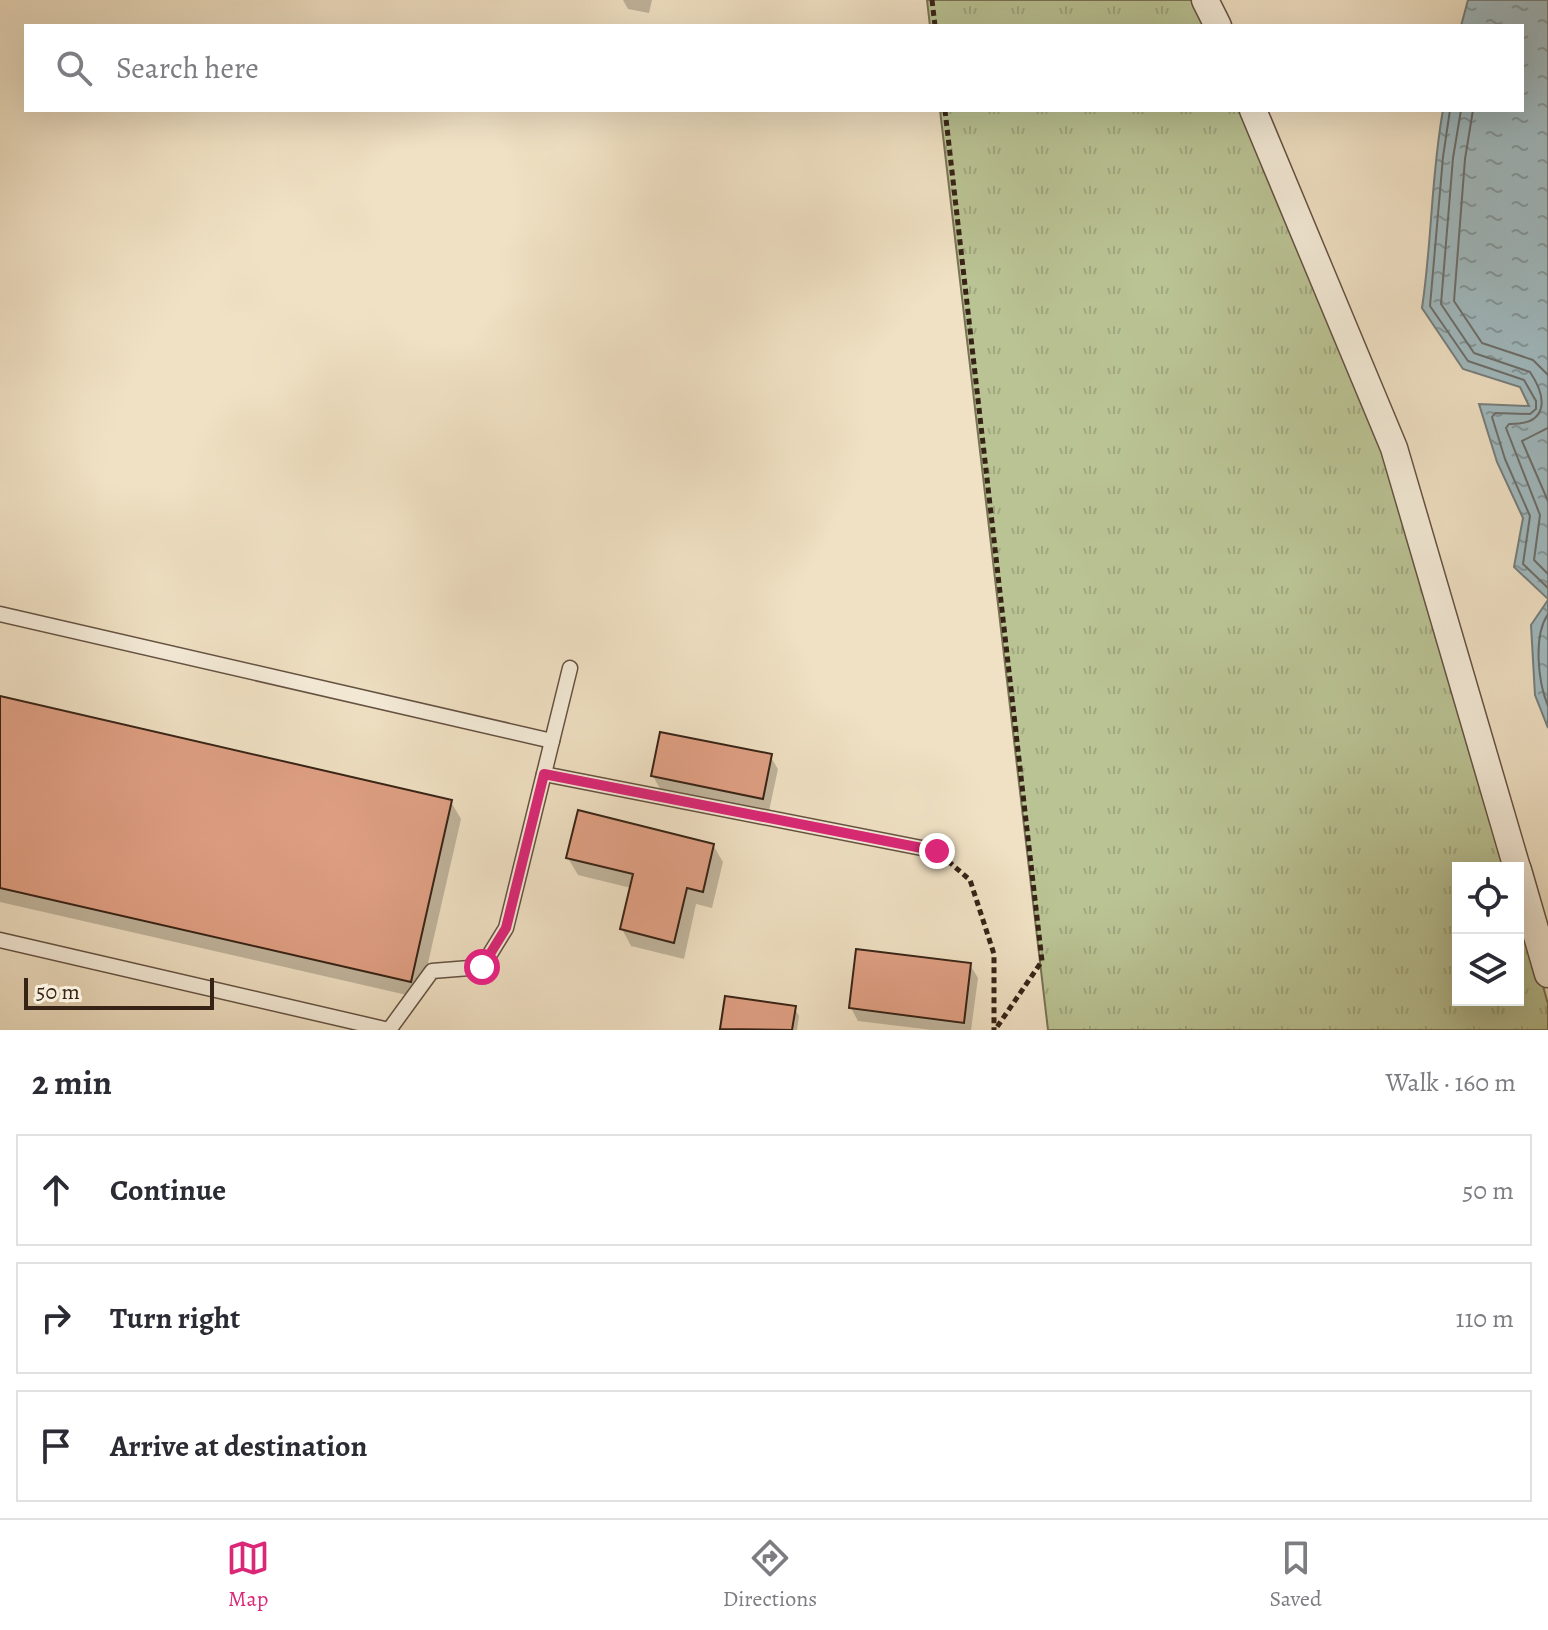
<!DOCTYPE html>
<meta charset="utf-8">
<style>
:root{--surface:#fff;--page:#f2f2f3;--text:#2b2b33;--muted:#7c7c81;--line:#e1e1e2;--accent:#db2777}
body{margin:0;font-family:Alegreya,serif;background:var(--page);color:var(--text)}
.controls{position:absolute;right:24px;bottom:24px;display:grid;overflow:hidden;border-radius:0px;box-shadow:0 8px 32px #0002}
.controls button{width:72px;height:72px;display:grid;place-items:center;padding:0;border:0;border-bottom:2px solid var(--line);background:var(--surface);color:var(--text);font:40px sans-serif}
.scale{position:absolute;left:24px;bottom:20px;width:190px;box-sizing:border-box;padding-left:8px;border:4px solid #372316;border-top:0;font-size:22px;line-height:28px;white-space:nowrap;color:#372316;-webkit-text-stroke:6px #f5ecd9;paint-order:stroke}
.stop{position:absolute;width:24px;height:24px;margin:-18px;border:6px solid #db2777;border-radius:50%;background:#fff}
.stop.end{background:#db2777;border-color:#fff;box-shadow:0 2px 8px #0008}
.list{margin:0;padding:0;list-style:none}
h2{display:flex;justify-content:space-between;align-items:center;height:104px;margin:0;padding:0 32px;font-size:34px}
h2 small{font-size:26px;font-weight:400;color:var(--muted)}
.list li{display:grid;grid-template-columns:52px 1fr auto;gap:24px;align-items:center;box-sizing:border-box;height:112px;margin:0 16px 16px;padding:0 16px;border:2px solid var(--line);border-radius:0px}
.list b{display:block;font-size:30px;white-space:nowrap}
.list em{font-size:26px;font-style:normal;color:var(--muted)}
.icon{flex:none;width:44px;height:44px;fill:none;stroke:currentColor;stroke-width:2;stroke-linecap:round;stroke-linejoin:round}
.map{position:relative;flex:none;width:1548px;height:1030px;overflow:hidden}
.search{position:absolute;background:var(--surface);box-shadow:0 8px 32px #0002;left:24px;right:24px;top:24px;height:88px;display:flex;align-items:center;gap:20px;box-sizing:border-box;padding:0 28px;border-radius:0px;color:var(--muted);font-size:30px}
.sheet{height:488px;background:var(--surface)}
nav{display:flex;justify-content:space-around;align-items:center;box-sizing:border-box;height:112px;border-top:2px solid var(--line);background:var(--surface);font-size:22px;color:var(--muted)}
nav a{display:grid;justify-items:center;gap:4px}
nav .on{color:var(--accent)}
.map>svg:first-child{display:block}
.grass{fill:url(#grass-tufts);stroke:#787355;stroke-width:2}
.water{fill:url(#water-ripples);stroke:#767e7c;stroke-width:2}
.shadow{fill:#0003}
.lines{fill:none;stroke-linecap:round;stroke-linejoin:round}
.shore{stroke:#6c6e6b;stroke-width:2}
.building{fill:#e0a084;stroke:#372316;stroke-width:2}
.service-casing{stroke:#655242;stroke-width:17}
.minor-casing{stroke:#655242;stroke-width:29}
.path{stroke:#372316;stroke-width:5;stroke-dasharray:6 4;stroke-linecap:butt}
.service{stroke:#f5ecd9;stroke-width:14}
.minor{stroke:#f5ecd9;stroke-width:26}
.route{stroke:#db2777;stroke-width:10}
</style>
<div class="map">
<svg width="1548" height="1030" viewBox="0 0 1548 1030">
<defs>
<pattern id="grass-tufts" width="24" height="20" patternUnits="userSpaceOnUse" patternTransform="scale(2)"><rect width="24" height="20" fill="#bac394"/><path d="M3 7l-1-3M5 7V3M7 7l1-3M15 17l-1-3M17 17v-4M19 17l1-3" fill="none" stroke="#a0a77f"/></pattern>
<pattern id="water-ripples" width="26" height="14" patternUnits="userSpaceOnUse" patternTransform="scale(2)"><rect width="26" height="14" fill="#a0bac0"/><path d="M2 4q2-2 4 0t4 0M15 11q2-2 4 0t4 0" fill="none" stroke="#83979b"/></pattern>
</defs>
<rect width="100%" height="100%" fill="#f0e1c4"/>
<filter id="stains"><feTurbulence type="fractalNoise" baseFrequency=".0025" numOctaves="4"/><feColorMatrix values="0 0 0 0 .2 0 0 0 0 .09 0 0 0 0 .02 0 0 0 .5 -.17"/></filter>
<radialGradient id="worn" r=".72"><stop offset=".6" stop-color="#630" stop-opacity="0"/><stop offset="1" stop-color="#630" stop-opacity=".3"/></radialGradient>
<g class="grass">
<polygon points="927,0 1196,0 1209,26 930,26"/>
<polygon points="940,110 1246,110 1390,451 1510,868 1458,868 1458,1000 1518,1000 1518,895 1548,1004 1548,1030 1048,1030"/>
</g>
<g class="water">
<path d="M1468,0H1548V599L1514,567L1523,518L1497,462L1479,404L1529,406L1520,387L1463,369L1422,308C1432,242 1431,176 1443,110H1522V26H1461Z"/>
<polygon points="1548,600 1548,728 1535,695 1531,625"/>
</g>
<g class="shadow">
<polygon points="623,0 652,0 649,13 628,9"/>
<polygon points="0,698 451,802 461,819 420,998 0,902"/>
<polygon points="770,756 778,769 769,811 660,789 653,776"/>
<polygon points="713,845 723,862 712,908 696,904 684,959 631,946 622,929 631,888 578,875 568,858"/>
<polygon points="970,965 978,978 971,1030 932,1030 858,1021 851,1008"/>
<polygon points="794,1007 799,1016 797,1030 723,1028"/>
</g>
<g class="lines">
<g class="shore">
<polyline points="1450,110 1443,157 1430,306 1468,361 1524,380 1536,401 1536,409 1530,414 1495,413 1492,417 1505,459 1530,516 1523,564 1548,588"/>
<path d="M1461,110L1453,158L1441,304L1474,353L1530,372C1548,399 1548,425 1509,424L1506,428L1540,515L1534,560L1548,574"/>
<polyline points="1473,110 1465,159 1454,301 1482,343 1533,360 1548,375"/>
<polyline points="1548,428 1522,441 1548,501"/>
<path d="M1548,614C1533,636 1538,682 1548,706"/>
</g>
</g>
<g class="building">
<polygon points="0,696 452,800 411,982 0,888"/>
<polygon points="660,732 772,754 763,799 651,776"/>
<polygon points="578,810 714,844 703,892 687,888 674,943 620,929 633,874 566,858"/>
<polygon points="856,949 971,963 964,1023 849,1008"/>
<polygon points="725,996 796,1006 792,1030 720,1029"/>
</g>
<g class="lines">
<defs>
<g id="service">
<polyline points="0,614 552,741"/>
<polyline points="544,774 937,851"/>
<polyline points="0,940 389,1030"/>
<polyline points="389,1030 432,971 482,967 506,928 570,668"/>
</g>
<g id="minor">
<polyline points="1205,0 1218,26"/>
<polyline points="1253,110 1394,448 1517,868"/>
<polyline points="1518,870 1548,974"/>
</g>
</defs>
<use href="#service" class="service-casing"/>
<use href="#minor" class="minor-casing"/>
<g class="path">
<polyline points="932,0 935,26"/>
<polyline points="945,110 1042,961 995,1030"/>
<polyline points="948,861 970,880 994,954 994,1030"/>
</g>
<use href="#service" class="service"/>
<use href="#minor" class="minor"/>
</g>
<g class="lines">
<polyline class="route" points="482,967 506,928 544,774 937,851"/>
</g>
<rect width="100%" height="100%" filter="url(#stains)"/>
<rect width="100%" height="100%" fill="url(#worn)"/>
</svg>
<div class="controls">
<button><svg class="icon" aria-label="locate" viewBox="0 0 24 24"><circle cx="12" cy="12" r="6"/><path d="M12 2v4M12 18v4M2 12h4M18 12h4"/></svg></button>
<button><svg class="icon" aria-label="layers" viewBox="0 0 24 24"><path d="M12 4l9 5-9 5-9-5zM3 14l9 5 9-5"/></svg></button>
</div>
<div class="scale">50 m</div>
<div class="stop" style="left:482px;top:967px"></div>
<div class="stop end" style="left:937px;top:851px"></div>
<div class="search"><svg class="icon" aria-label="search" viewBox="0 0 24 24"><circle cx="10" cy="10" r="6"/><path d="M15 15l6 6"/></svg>Search here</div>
</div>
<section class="sheet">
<h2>2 min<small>Walk · 160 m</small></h2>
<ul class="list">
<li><svg class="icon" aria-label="ahead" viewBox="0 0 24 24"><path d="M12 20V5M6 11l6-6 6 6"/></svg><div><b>Continue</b></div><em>50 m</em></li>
<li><svg class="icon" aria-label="right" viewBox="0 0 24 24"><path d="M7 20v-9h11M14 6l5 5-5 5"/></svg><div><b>Turn right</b></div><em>110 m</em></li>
<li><svg class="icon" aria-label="arrive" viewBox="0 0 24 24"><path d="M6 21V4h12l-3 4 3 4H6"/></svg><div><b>Arrive at destination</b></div></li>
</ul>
</section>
<nav>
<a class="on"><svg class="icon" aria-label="map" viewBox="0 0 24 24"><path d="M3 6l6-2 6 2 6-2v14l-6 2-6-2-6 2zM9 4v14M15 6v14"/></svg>Map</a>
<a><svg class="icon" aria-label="directions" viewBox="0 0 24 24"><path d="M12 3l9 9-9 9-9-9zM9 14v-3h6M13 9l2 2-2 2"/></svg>Directions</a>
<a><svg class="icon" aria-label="saved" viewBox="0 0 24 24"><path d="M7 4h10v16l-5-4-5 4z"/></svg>Saved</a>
</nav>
